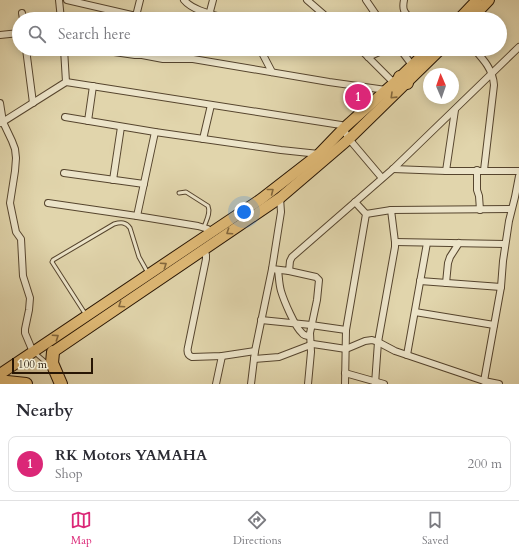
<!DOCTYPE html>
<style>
:root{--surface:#fff;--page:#f2f2f3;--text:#2b2b33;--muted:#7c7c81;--line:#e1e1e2;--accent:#db2777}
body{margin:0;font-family:Cardo,serif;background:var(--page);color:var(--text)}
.compass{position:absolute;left:423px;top:68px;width:36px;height:36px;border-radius:50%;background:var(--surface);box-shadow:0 2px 10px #0003;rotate:358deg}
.scale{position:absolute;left:12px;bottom:10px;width:81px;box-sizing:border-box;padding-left:4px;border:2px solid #271504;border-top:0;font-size:11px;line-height:14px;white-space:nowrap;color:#271504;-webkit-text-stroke:3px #ece4c9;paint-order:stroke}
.you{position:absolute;left:244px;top:212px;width:14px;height:14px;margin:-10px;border:3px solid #fff;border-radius:50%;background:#1a73e8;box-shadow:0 0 0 6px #1a73e833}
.badge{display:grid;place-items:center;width:26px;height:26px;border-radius:50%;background:var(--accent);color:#fff;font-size:13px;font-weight:700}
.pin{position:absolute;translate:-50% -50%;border:2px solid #fff;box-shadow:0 1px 4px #0006}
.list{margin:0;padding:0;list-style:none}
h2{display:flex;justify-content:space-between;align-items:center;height:52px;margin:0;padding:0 16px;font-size:17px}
h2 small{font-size:13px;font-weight:400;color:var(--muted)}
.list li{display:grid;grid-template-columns:26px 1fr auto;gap:12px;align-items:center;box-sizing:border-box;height:56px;margin:0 8px 8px;padding:0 8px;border:1px solid var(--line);border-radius:8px}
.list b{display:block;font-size:15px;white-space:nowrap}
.list p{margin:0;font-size:13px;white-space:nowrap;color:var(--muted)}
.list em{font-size:13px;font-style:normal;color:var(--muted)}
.icon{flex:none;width:22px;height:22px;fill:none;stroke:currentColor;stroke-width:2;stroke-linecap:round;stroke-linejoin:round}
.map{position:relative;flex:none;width:519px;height:384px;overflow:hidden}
.search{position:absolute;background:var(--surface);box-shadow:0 2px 10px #0003;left:12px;right:12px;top:12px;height:44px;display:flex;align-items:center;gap:10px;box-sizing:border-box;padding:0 14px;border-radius:22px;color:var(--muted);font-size:15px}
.sheet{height:116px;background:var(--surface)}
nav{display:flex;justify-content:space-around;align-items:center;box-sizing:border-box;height:56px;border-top:1px solid var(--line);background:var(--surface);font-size:11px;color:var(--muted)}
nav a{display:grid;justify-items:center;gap:2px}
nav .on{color:var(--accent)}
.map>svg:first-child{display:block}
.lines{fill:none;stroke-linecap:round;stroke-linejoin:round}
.lane-casing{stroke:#56452e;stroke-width:5}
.street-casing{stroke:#56452e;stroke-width:8}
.primary-casing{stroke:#271504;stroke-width:12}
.highway-casing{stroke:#271504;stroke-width:14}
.lane{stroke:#ece4c9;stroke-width:3}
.street{stroke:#ece4c9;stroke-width:6}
.primary{stroke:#e0ba76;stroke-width:10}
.highway{stroke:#e0ba76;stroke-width:12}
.oneway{stroke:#84683d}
</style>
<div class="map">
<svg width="519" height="384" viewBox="0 0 519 384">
<rect width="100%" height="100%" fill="#e1d5ac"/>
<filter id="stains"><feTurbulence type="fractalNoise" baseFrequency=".005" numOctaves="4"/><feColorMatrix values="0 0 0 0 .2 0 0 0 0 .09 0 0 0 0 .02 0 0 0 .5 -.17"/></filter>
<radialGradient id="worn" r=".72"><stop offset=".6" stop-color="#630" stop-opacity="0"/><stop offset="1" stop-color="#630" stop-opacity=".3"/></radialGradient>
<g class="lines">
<defs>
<g id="lane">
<path d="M179,193L186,192L208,206C211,213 206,221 204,227"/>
<path d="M86,315L52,262L53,260L114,224C121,222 126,222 130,228L139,257L148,273"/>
<polyline points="35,353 49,365"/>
</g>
<g id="street">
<polyline points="59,0 61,19"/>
<polyline points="67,0 136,16"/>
<polyline points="140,0 136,16 147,19"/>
<path d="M184,0C193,11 215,15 228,19"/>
<polyline points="307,0 329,19"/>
<polyline points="366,0 379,19"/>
<path d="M404,0C402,10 404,12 411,19"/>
<polyline points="22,13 23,19"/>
<polyline points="208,19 213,0"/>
<polyline points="0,35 19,33"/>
<polyline points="26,49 33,103"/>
<polyline points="93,49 135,55 142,55 163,59 193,59 329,82 386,90"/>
<polyline points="260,49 272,72"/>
<polyline points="360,49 394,83"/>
<polyline points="400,49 412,65"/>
<path d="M474,49C484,60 493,70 494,85L484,170"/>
<polyline points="368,57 386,49"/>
<polyline points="66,82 341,125 349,139 382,178"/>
<polyline points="0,103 3,122 12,141 15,149 16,158 15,171 10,203 16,232 21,239 23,276 30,298 29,310 25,329 25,333 33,352"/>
<polyline points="65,117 155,132 281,150 319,154"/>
<polyline points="88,121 93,86"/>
<polyline points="1,123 66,82 64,49"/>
<polyline points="203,139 211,105"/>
<polyline points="393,169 446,171 519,171"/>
<polyline points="477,170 477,190 479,196 480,210"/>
<polyline points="446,171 455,110"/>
<polyline points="64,173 144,184"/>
<polyline points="113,180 121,127"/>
<polyline points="48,203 137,216 198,226 208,229 211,233"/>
<polyline points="366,214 391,210 511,209"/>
<polyline points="137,216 155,132"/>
<polyline points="395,242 505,244"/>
<path d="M204,249L206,255V259L188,347C187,351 187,355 192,357L222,356L255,351"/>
<polyline points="272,269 289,271 290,261 292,257 393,169 519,47"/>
<path d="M278,270C279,277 279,284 281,291C284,301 295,327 302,333C304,336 307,336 310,336"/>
<polyline points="289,271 316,277 319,280 317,300 310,333 311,352 308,384"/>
<polyline points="420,281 501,287"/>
<polyline points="446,283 448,263 450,257 459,243"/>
<polyline points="415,312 494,325"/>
<polyline points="261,320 311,325 346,330"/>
<polyline points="407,355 427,243"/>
<polyline points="254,359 279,357 313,344 346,349 365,341 372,340 378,342 395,351 484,381 499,384"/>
<polyline points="345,373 384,384"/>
<polyline points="484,381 501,287 503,261 509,221 515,197 519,176"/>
<polyline points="216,384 222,356"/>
<polyline points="251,384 255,351 272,269 281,212 280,198"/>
<polyline points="345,384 346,330 366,214 355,202"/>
<polyline points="375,384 378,342 395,247 395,242 391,210"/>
</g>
<g id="primary">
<polyline points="459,19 477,0"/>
<polyline points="471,19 489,0"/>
<polyline points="53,352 280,198 349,139 441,49"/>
<polyline points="0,374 261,199 319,154 344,128 394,83 429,49"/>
</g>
<g id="highway">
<polyline points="400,77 407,83"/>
<polyline points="53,352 52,363 61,384"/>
<polyline points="0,382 7,382 26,384"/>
</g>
</defs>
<use href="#lane" class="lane-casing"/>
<use href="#street" class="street-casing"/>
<use href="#primary" class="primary-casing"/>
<use href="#highway" class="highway-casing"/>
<use href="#lane" class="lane"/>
<use href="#street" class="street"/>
<use href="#primary" class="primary"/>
<use href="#highway" class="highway"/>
</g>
<defs><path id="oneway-chevron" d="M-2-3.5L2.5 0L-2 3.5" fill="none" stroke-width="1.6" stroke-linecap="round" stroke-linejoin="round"/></defs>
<g class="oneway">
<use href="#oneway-chevron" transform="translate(393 96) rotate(136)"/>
<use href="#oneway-chevron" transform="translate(271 191) rotate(-38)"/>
<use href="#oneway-chevron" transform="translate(229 232) rotate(146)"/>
<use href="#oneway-chevron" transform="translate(164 265) rotate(-34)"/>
<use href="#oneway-chevron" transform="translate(121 305) rotate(146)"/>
<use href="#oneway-chevron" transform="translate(56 337) rotate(-34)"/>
</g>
<rect width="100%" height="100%" filter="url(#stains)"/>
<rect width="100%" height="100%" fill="url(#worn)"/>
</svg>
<svg class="compass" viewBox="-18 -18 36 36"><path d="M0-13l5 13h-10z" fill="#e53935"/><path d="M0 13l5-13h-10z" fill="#7c7c81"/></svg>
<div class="scale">100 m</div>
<div class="you"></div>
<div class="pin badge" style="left:358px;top:97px">1</div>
<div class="search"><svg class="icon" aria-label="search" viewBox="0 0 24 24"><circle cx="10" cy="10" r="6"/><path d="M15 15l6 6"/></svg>Search here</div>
</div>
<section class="sheet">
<h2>Nearby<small></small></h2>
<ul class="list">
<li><span class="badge">1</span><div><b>RK Motors YAMAHA</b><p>Shop</p></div><em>200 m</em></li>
</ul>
</section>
<nav>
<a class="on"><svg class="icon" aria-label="map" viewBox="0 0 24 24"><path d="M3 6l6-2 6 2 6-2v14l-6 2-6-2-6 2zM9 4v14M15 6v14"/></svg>Map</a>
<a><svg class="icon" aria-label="directions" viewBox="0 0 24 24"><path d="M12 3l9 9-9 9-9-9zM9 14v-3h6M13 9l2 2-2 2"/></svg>Directions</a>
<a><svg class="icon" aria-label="saved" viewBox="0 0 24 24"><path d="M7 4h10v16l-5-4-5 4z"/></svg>Saved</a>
</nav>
